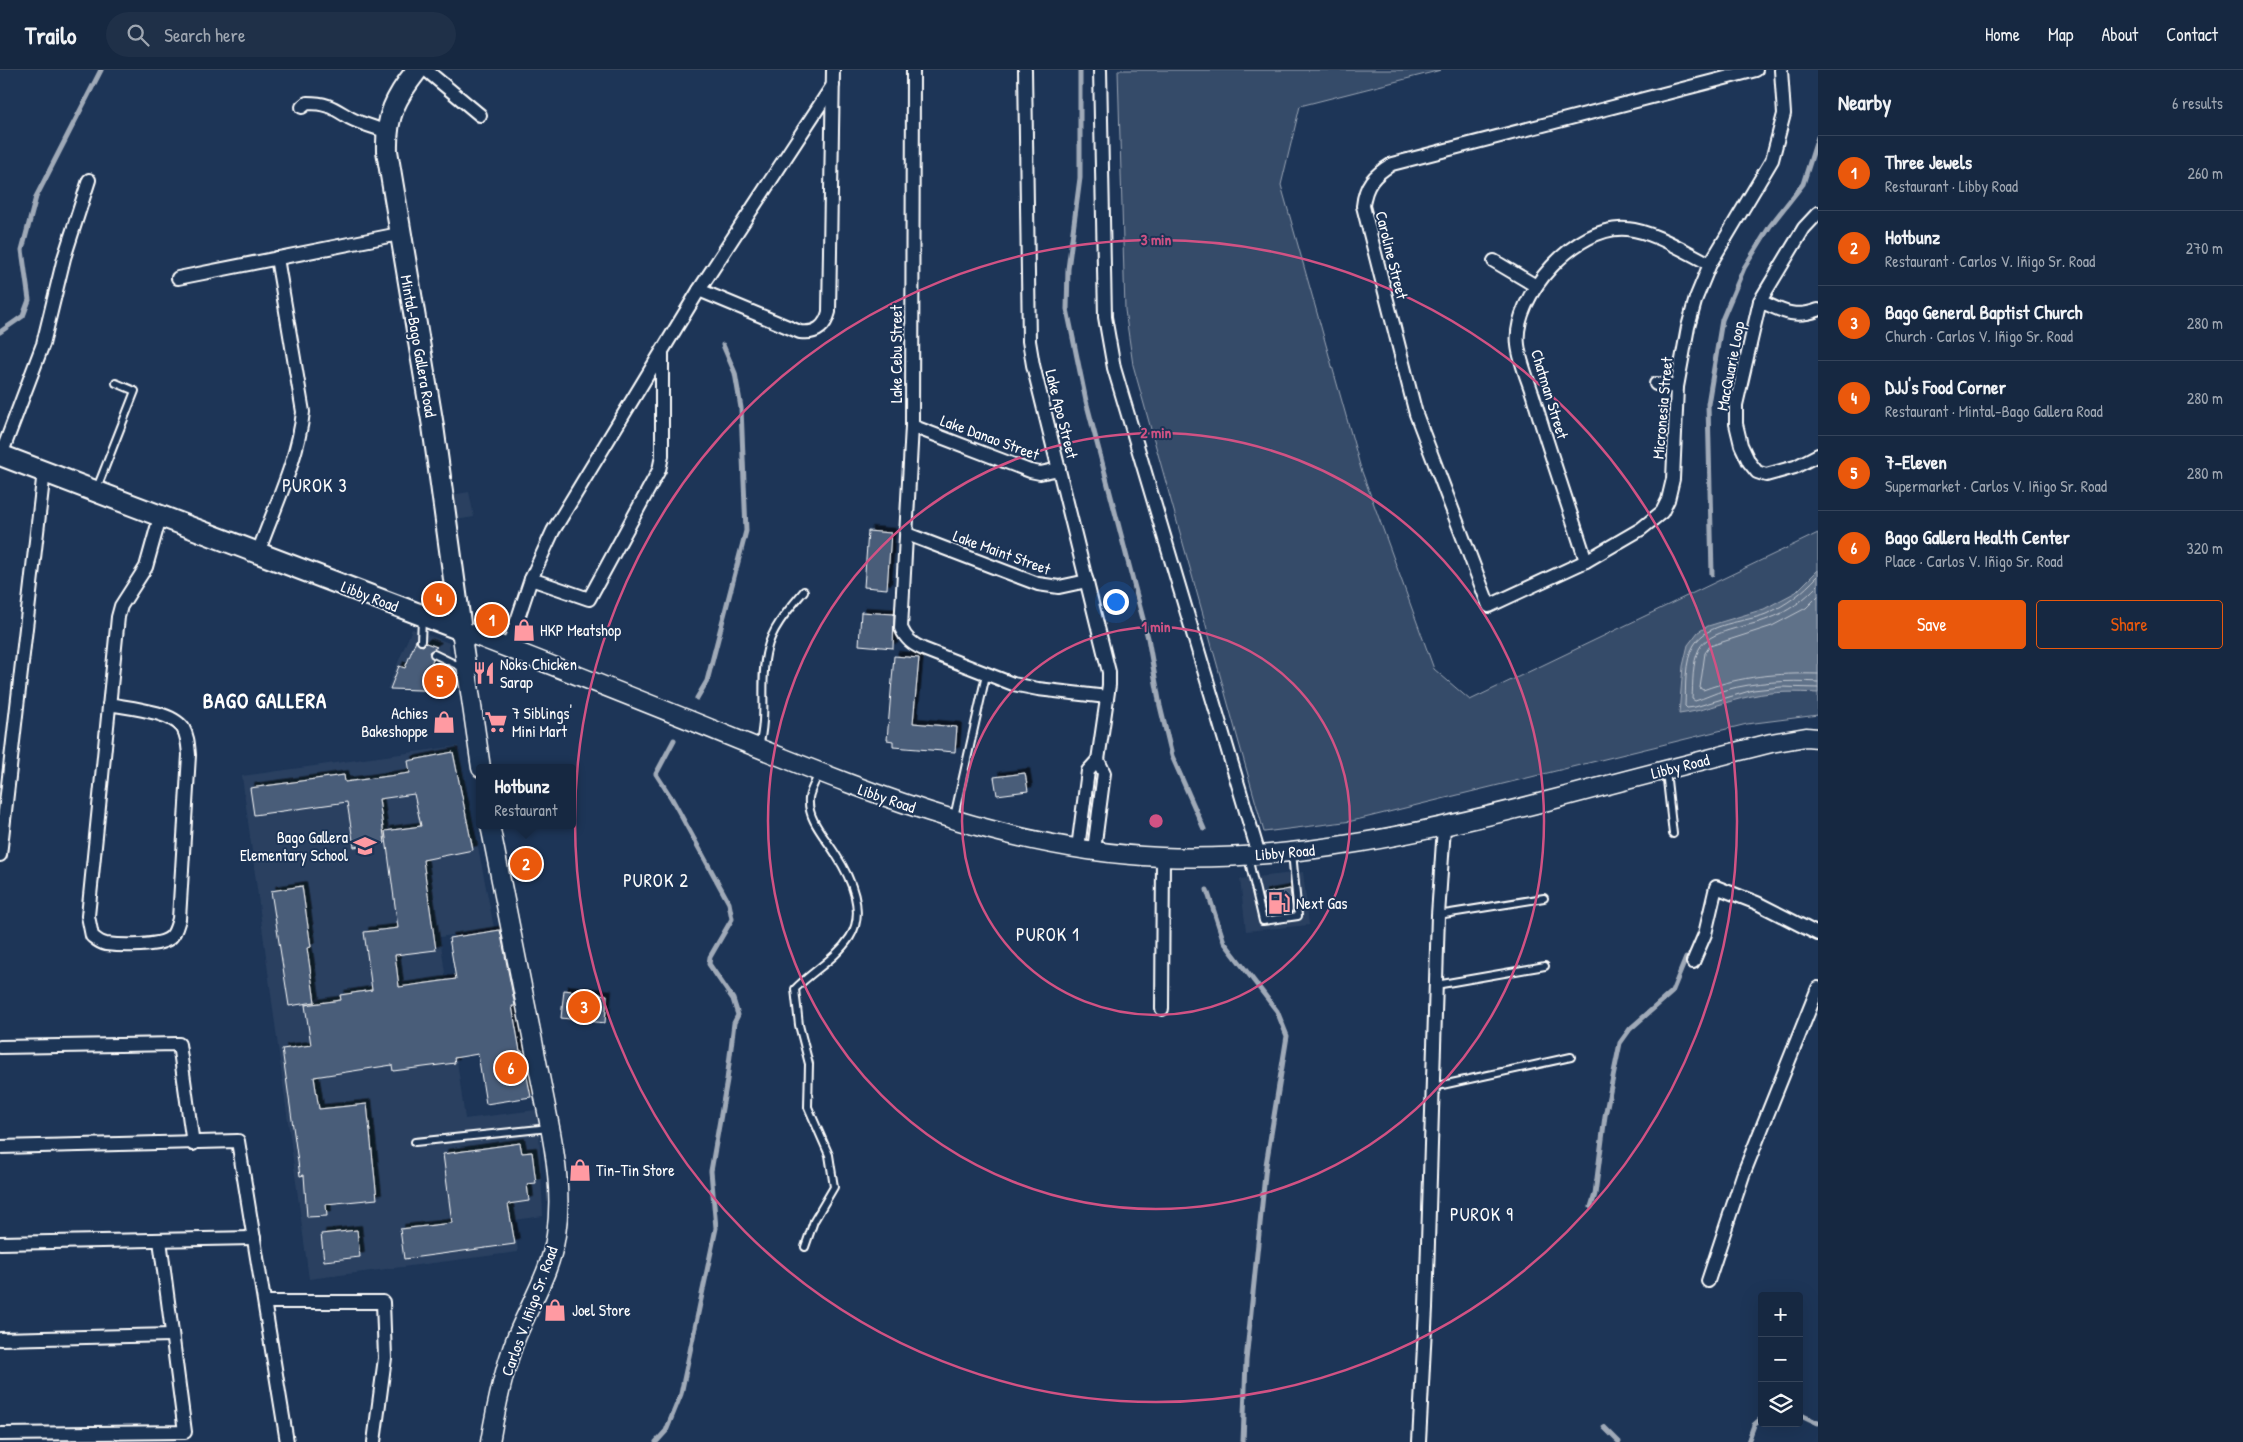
<!DOCTYPE html>
<meta charset="utf-8">
<style>
:root{--surface:#162841;--page:#1f3048;--text:#f1f3f6;--muted:#9ea6b1;--line:#35445a;--accent:#ea580c}
body{margin:0;font-family:"Patrick Hand",sans-serif;background:var(--page);color:var(--text)}
.controls{position:absolute;right:15px;bottom:15px;display:grid;overflow:hidden;border-radius:5px;box-shadow:0 5px 20px #0002}
.controls button{width:45px;height:45px;display:grid;place-items:center;padding:0;border:0;border-bottom:1px solid var(--line);background:var(--surface);color:var(--text);font:25px sans-serif}
.you{position:absolute;left:1115px;top:531px;width:18px;height:18px;margin:-12px;border:4px solid #fff;border-radius:50%;background:#1a73e8;box-shadow:0 0 0 8px #1a73e833}
.badge{display:grid;place-items:center;width:32px;height:32px;border-radius:50%;background:var(--accent);color:#fff;font-size:16px;font-weight:700}
.pin{position:absolute;translate:-50% -50%;border:2px solid #fff;box-shadow:0 1px 5px #0006}
.popup{position:absolute;left:476px;top:694px;width:100px;height:65px;box-sizing:border-box;display:grid;place-content:center;border-radius:5px;background:var(--surface);filter:drop-shadow(0 1px 4px #0005);font-size:16px;white-space:nowrap;color:var(--muted)}
.popup b{font-size:19px;color:var(--text)}
.popup::after{content:'';position:absolute;left:50%;top:100%;margin-left:-10px;border:10px solid transparent;border-top-color:var(--surface)}
.list{margin:0;padding:0;list-style:none}
h2{display:flex;justify-content:space-between;align-items:center;height:65px;margin:0;padding:0 20px;font-size:21px}
h2 small{font-size:16px;font-weight:400;color:var(--muted)}
.list li{display:grid;grid-template-columns:32px 1fr auto;gap:15px;align-items:center;box-sizing:border-box;height:75px;padding:0 20px;border-top:1px solid var(--line)}
.list b{display:block;font-size:19px;white-space:nowrap}
.list p{margin:0;font-size:16px;white-space:nowrap;color:var(--muted)}
.list em{font-size:16px;font-style:normal;color:var(--muted)}
.actions{display:flex;gap:10px;padding:15px 20px}
.actions a{flex:1;padding:11px 0;border:1px solid var(--accent);border-radius:5px;text-align:center;font-size:18px;color:var(--accent)}
.actions .main{background:var(--accent);color:#fff}
.icon{flex:none;width:28px;height:28px;fill:none;stroke:currentColor;stroke-width:2;stroke-linecap:round;stroke-linejoin:round}
.map{position:relative;flex:none;width:1818px;height:1372px;overflow:hidden}
header{display:flex;align-items:center;gap:30px;box-sizing:border-box;height:70px;padding:0 25px;background:var(--surface);border-bottom:1px solid var(--line)}
header strong{font-size:24px}
nav{display:flex;gap:28px;margin-inline-start:auto;font-size:18px}
.search{width:350px;height:45px;background:var(--page);display:flex;align-items:center;gap:12px;box-sizing:border-box;padding:0 18px;border-radius:28px;color:var(--muted);font-size:19px}
main{display:flex}
aside{flex:1;background:var(--surface)}
.map>svg:first-child{display:block}
.built{fill:#2a4161}
.green{fill:#364b69;stroke:#9aa5b4}
.water{fill:#617289;stroke:#a0aab8}
.lines{fill:none;stroke-linecap:round;stroke-linejoin:round}
.shore{stroke:#c0c7d0;stroke-width:1}
.stream{stroke:#a0aab8;stroke-width:5}
.building{fill:#4a5d79;stroke:#fff;filter:url(#shadow)}
.lane-casing{stroke:#fff;stroke-width:10}
.street-casing{stroke:#fff;stroke-width:16}
.secondary-casing{stroke:#fff;stroke-width:21}
.primary-casing{stroke:#fff;stroke-width:24}
.lane{stroke:#1d3557;stroke-width:6}
.street{stroke:#1d3557;stroke-width:12}
.secondary{stroke:#1d3557;stroke-width:18}
.primary{stroke:#1d3557;stroke-width:20}
.ring{fill:none;stroke:#d15284;stroke-width:2.5}
.labels{text-anchor:middle;dominant-baseline:central;stroke-width:4;stroke-linejoin:round;paint-order:stroke}
.street-label{font-size:16px;fill:#fff;stroke:#1d3557}
.poi-label{font-size:16px;fill:#fff;stroke:#1d3557;text-anchor:start}
.neighbourhood-label{font-size:18px;letter-spacing:1px;fill:#fff;stroke:#1d3557}
.district-label{font-size:21px;font-weight:bold;letter-spacing:1px;fill:#fff;stroke:#1d3557}
.centre{fill:#d15284;stroke:#1d3557;stroke-width:2.5}
.ring-label{font-size:15px;text-anchor:middle;font-weight:bold;fill:#d15284;stroke:#1d3557;stroke-width:4;stroke-linejoin:round;paint-order:stroke}
</style>
<header>
<strong>Trailo</strong>
<div class="search"><svg class="icon" aria-label="search" viewBox="0 0 24 24"><circle cx="10" cy="10" r="6"/><path d="M15 15l6 6"/></svg>Search here</div>
<nav><a>Home</a><a>Map</a><a>About</a><a>Contact</a></nav>
</header>
<main>
<div class="map">
<svg width="1818" height="1372" viewBox="0 0 1818 1372">
<defs>
<filter id="shadow"><feDropShadow dx="4.5" dy="-4.5" stdDeviation="0" flood-color="#0009"/></filter>
</defs>
<rect width="100%" height="100%" fill="#1d3557"/>
<filter id="ink" filterUnits="userSpaceOnUse"><feTurbulence type="fractalNoise" baseFrequency=".02" numOctaves="2"/><feDisplacementMap in="SourceGraphic" scale="10" xChannelSelector="R" yChannelSelector="G"/><feConvolveMatrix kernelMatrix="1 2 1 2 8 2 1 2 1" color-interpolation-filters="sRGB"/></filter>
<g filter="url(#ink)">
<g class="built">
<polygon points="469,422 474,447 456,450 452,425"/>
<polygon points="412,559 449,573 453,624 387,619"/>
<polygon points="458,676 494,858 440,867 465,1049 536,1040 539,1059 543,1146 514,1150 518,1182 309,1209 242,706"/>
<polygon points="1303,802 1309,855 1246,861 1240,809"/>
</g>
<polygon class="green" points="1118,0 1441,0 1300,36 1281,115 1361,399 1434,599 1470,630 1818,463 1818,645 1747,654 1352,751 1264,762 1133,295 1125,240"/>
<path class="water" d="M1818,500V623C1796,622 1774,621 1752,626C1727,631 1704,641 1679,644L1683,596L1688,575L1698,562L1708,556L1764,539L1796,522Z"/>
<g class="lines">
<g class="shore">
<path d="M1818,506C1802,523 1788,534 1766,544C1743,553 1708,552 1694,575C1684,591 1686,618 1685,636L1687,638L1695,637L1753,620L1781,617L1818,618"/>
<path d="M1818,515C1804,530 1788,542 1768,549C1749,557 1708,560 1699,579C1692,593 1693,613 1692,629L1695,631C1705,628 1715,623 1725,620C1756,612 1786,610 1818,612"/>
<path d="M1818,526L1806,538L1772,556L1710,576L1705,583L1700,618L1703,620C1741,606 1778,603 1818,604"/>
</g>
<g class="stream">
<polyline points="1080,0 1080,108 1068,199 1067,239 1086,331 1148,568 1160,636 1172,686 1204,759"/>
<polyline points="0,262 23,246 29,230 22,180 36,127 101,0"/>
<polyline points="1712,504 1708,334 1722,250 1744,198 1770,156 1803,114 1818,67"/>
<polyline points="697,628 707,611 746,461 741,338 735,303 723,275"/>
<polyline points="1207,820 1224,872 1277,941 1287,966 1266,1095 1246,1291 1243,1372"/>
<polyline points="1591,1137 1595,1124 1605,1046 1620,973 1630,959 1672,922 1686,888"/>
<polyline points="1799,1344 1818,1353"/>
<polyline points="1604,1357 1619,1372"/>
<polyline points="656,1372 666,1361 681,1324 716,1158 711,1101 727,1010 734,953 738,945 733,929 709,894 710,887 732,849 729,833 672,729 656,704 674,670"/>
<polyline points="1748,1372 1754,1355 1762,1348"/>
</g>
</g>
<g class="building">
<polygon points="868,461 891,463 887,519 864,517"/>
<polygon points="861,542 894,544 893,578 859,575"/>
<polygon points="416,570 419,575 423,576 426,573 437,577 429,582 433,589 427,604 449,604 451,621 390,619 399,596 405,598"/>
<polygon points="894,586 919,588 913,653 957,657 955,682 893,677 893,671 887,670"/>
<polygon points="453,682 473,780 423,790 436,880 395,885 399,917 456,909 449,868 500,860 515,936 512,936 520,981 522,981 531,1027 486,1034 478,984 454,988 455,993 393,1001 392,995 314,1007 319,1039 367,1034 377,1129 326,1134 327,1146 307,1147 304,1105 300,1106 282,979 311,975 305,935 341,930 340,925 372,920 364,862 398,858 385,761 421,756 414,724 379,729 385,773 354,777 347,732 254,745 250,718 344,705 345,712 410,703 408,691"/>
<polygon points="1025,703 1028,721 997,725 994,707"/>
<polygon points="302,816 311,877 307,878 315,932 289,936 271,821"/>
<polygon points="1290,819 1293,841 1267,845 1262,824"/>
<polygon points="564,920 607,925 605,953 561,948"/>
<polygon points="520,1073 522,1083 532,1082 536,1113 527,1114 529,1131 508,1134 515,1174 404,1189 400,1159 452,1153 443,1084"/>
<polygon points="357,1160 360,1187 324,1191 321,1164"/>
</g>
<g class="lines">
<defs>
<g id="lane">
<polyline points="97,418 135,321 116,313"/>
<polyline points="421,571 422,549"/>
<polyline points="434,584 465,599"/>
<path d="M759,676C768,644 759,611 767,580C772,557 790,538 804,521"/>
<polyline points="1666,701 1673,764"/>
<polyline points="954,747 986,605"/>
<polyline points="1248,787 1263,851 1298,846 1292,782"/>
<polyline points="1438,845 1544,828"/>
<polyline points="1436,915 1545,896"/>
<polyline points="1433,1017 1571,987"/>
<polyline points="415,1072 549,1058"/>
<path d="M805,1177L814,1151L834,1117L829,1085L808,1037L809,994L799,955L795,919C812,901 836,889 850,867C866,842 851,808 836,785C826,768 807,750 809,728C810,720 816,711 819,703"/>
</g>
<g id="street">
<polyline points="426,0 480,45"/>
<path d="M913,0L912,356L901,558C906,569 912,574 923,579L1013,614L1038,619L1107,627"/>
<polyline points="1025,0 1029,271 1033,295 1109,602 1109,615 1098,690 1104,703 1094,780"/>
<polyline points="1100,0 1105,247 1114,298 1259,785"/>
<path d="M1756,0L1392,94C1374,105 1365,115 1363,136L1416,344L1489,536L1586,491L1641,459L1662,442L1668,430L1673,409L1677,317L1688,257L1696,228L1710,194L1772,90L1784,44L1781,0"/>
<path d="M302,37L307,33C328,33 333,38 350,48C361,54 375,57 387,62"/>
<polyline points="1818,143 1804,158 1760,231 1736,335 1736,354 1741,375 1749,392 1757,402 1766,405 1795,397 1818,385"/>
<polyline points="1494,191 1536,216"/>
<polyline points="178,208 399,164"/>
<path d="M699,220L800,262C816,264 825,257 829,242L833,0"/>
<path d="M1760,231C1782,241 1794,249 1818,240"/>
<polyline points="1656,314 1677,317"/>
<polyline points="912,356 1030,401 1040,403 1059,399"/>
<polyline points="1,385 43,274 64,188 89,110"/>
<polyline points="907,464 1038,514 1059,517 1087,511"/>
<path d="M258,483C274,438 298,390 303,342L277,188"/>
<path d="M1586,491C1569,437 1550,384 1534,329C1529,312 1520,293 1518,275C1512,226 1577,154 1627,159C1653,161 1686,182 1710,194"/>
<polyline points="531,509 589,529 659,400 662,386 662,283"/>
<polyline points="508,578 531,509 553,461 699,220 833,15"/>
<path d="M109,634C129,638 171,641 183,658C188,667 188,675 189,685L179,849C177,855 176,862 171,867C161,877 121,876 106,874C100,873 97,870 92,866L88,846L118,547L121,536L146,497L160,447"/>
<polyline points="1078,778 1088,701 1098,690"/>
<polyline points="0,785 44,401"/>
<polyline points="1693,892 1705,864 1716,817 1757,833 1818,864"/>
<polyline points="1162,939 1163,787"/>
<polyline points="0,977 179,974 193,1074"/>
<polyline points="0,1077 238,1071 287,1372"/>
<polyline points="0,1173 254,1168"/>
<polyline points="1708,1211 1743,1105 1818,918"/>
<polyline points="265,1232 383,1232 385,1288 374,1372"/>
<polyline points="0,1269 172,1265"/>
<polyline points="0,1364 185,1362 160,1170"/>
<polyline points="1419,1372 1426,1238 1438,845 1444,757"/>
</g>
<g id="secondary">
<path d="M481,698L461,560C554,596 648,633 741,671C876,725 1013,781 1161,787C1297,792 1428,762 1559,728C1629,709 1700,691 1771,673L1806,667L1818,668"/>
<path d="M490,755L548,1047C556,1086 562,1126 556,1165C551,1201 530,1234 516,1268C503,1301 496,1337 490,1372"/>
</g>
<path id="primary" d="M0,385L461,560L433,356L387,81C386,46 395,28 417,0"/>
</defs>
<use href="#lane" class="lane-casing"/>
<use href="#street" class="street-casing"/>
<use href="#secondary" class="secondary-casing"/>
<use href="#primary" class="primary-casing"/>
<use href="#lane" class="lane"/>
<use href="#street" class="street"/>
<use href="#secondary" class="secondary"/>
<use href="#primary" class="primary"/>
</g>
</g>
<g class="ring">
<circle cx="1156" cy="751" r="194"/>
<circle cx="1156" cy="751" r="388"/>
<circle cx="1156" cy="751" r="581"/>
</g>
<defs>
<symbol id="shop-bare" viewBox="-9 -9 18 18"><path d="M-5-2.5h2.3a2.7 3.5 0 0 1 5.4 0H5L5.5 6h-11ZM-1.5-2.5h3a1.5 2.3 0 0 0-3 0Z" fill="#ff9aa2" stroke="#1d3557" stroke-width="2.5" paint-order="stroke"/></symbol>
<symbol id="restaurant-bare" viewBox="-9 -9 18 18"><path d="M-5-6h1v4h1v-4h1v4h1v-4h1v5L-1.5 .5V6h-2V.5L-5-1ZM5-6V6H3V1.5H1.5Q1.5-4 5-6Z" fill="#ff9aa2" stroke="#1d3557" stroke-width="2.5" paint-order="stroke"/></symbol>
<symbol id="supermarket-bare" viewBox="-9 -9 18 18"><path d="M-6-5.5h2.5l.6 2H6L4.5 2H-2.5L-4.4-4H-6ZM-1.5 3.2a1.3 1.3 0 1 0 .1 0ZM3 3.2a1.3 1.3 0 1 0 .1 0Z" fill="#ff9aa2" stroke="#1d3557" stroke-width="2.5" paint-order="stroke"/></symbol>
<symbol id="school-bare" viewBox="-9 -9 18 18"><path d="M0-5L7-2L0 1L-7-2ZM-4 1L0 2.5L4 1V4Q0 6-4 4Z" fill="#ff9aa2" stroke="#1d3557" stroke-width="2.5" paint-order="stroke"/></symbol>
<symbol id="fuel-bare" viewBox="-9 -9 18 18"><path d="M-5.5-6h7V0h2V4h1.3V-2.5L3-4.5l.8-.8L6-3V5H2.5V1h-1V6h-7ZM-4.2-4.7v3.2H.2V-4.7Z" fill="#ff9aa2" stroke="#1d3557" stroke-width="2.5" paint-order="stroke"/></symbol>
</defs>
<g fill-rule="evenodd">
<use href="#shop-bare" x="508" y="544" width="32" height="32"/>
<use href="#restaurant-bare" x="468" y="587" width="32" height="32"/>
<use href="#shop-bare" x="428" y="636" width="32" height="32"/>
<use href="#supermarket-bare" x="480" y="636" width="32" height="32"/>
<use href="#school-bare" x="349" y="760" width="32" height="32"/>
<use href="#fuel-bare" x="1263" y="817" width="32" height="32"/>
<use href="#shop-bare" x="564" y="1084" width="32" height="32"/>
<use href="#shop-bare" x="539" y="1224" width="32" height="32"/>
</g>
<g class="labels">
<g class="street-label">
<text transform="translate(1392 185) rotate(76)">Caroline Street</text>
<text transform="translate(419 276) rotate(80)">Mintal-Bago Gallera Road</text>
<text transform="translate(896 284) rotate(-90)">Lake Cebu Street</text>
<text transform="translate(1730 296) rotate(-79)">MacQuarie Loop</text>
<text transform="translate(1550 324) rotate(73)">Chatman Street</text>
<text transform="translate(1662 338) rotate(-85)">Micronesia Street</text>
<text transform="translate(1062 344) rotate(76)">Lake Apo Street</text>
<text transform="translate(990 367) rotate(20)">Lake Danao Street</text>
<text transform="translate(1002 482) rotate(20)">Lake Maint Street</text>
<text transform="translate(370 526) rotate(21)">Libby Road</text>
<text transform="translate(1680 696) rotate(-14)">Libby Road</text>
<text transform="translate(887 728) rotate(19)">Libby Road</text>
<text transform="translate(1285 782) rotate(-5)">Libby Road</text>
<text transform="translate(529 1241) rotate(-70)">Carlos V. Iñigo Sr. Road</text>
</g>
<g class="poi-label">
<text x="540" y="560">HKP Meatshop</text>
<text x="500" y="594">Noks Chicken<tspan x="500" dy="18">Sarap</tspan></text>
<text x="428" y="643" text-anchor="end">Achies<tspan x="428" dy="18">Bakeshoppe</tspan></text>
<text x="512" y="643">7 Siblings'<tspan x="512" dy="18">Mini Mart</tspan></text>
<text x="348" y="767" text-anchor="end">Bago Gallera<tspan x="348" dy="18">Elementary School</tspan></text>
<text x="1296" y="833">Next Gas</text>
<text x="596" y="1100">Tin-Tin Store</text>
<text x="572" y="1240">Joel Store</text>
</g>
<g class="neighbourhood-label">
<text x="315" y="415">PUROK 3</text>
<text x="656" y="810">PUROK 2</text>
<text x="1048" y="864">PUROK 1</text>
<text x="1482" y="1144">PUROK 9</text>
</g>
<g class="district-label">
<text x="265" y="630">BAGO GALLERA</text>
</g>
</g>
<circle cx="1156" cy="751" r="8" class="centre"/>
<g class="ring-label">
<text x="1156" y="175">3 min</text>
<text x="1156" y="368">2 min</text>
<text x="1156" y="562">1 min</text>
</g>
</svg>
<div class="controls">
<button>+</button>
<button>−</button>
<button><svg class="icon" aria-label="layers" viewBox="0 0 24 24"><path d="M12 4l9 5-9 5-9-5zM3 14l9 5 9-5"/></svg></button>
</div>
<div class="you"></div>
<div class="pin badge" style="left:492px;top:550px">1</div>
<div class="pin badge" style="left:526px;top:794px">2</div>
<div class="popup"><b>Hotbunz</b>Restaurant</div>
<div class="pin badge" style="left:584px;top:937px">3</div>
<div class="pin badge" style="left:439px;top:529px">4</div>
<div class="pin badge" style="left:440px;top:611px">5</div>
<div class="pin badge" style="left:511px;top:998px">6</div>
</div>
<aside>
<h2>Nearby<small>6 results</small></h2>
<ul class="list">
<li><span class="badge">1</span><div><b>Three Jewels</b><p>Restaurant · Libby Road</p></div><em>260 m</em></li>
<li><span class="badge">2</span><div><b>Hotbunz</b><p>Restaurant · Carlos V. Iñigo Sr. Road</p></div><em>270 m</em></li>
<li><span class="badge">3</span><div><b>Bago General Baptist Church</b><p>Church · Carlos V. Iñigo Sr. Road</p></div><em>280 m</em></li>
<li><span class="badge">4</span><div><b>DJJ's Food Corner</b><p>Restaurant · Mintal-Bago Gallera Road</p></div><em>280 m</em></li>
<li><span class="badge">5</span><div><b>7-Eleven</b><p>Supermarket · Carlos V. Iñigo Sr. Road</p></div><em>280 m</em></li>
<li><span class="badge">6</span><div><b>Bago Gallera Health Center</b><p>Place · Carlos V. Iñigo Sr. Road</p></div><em>320 m</em></li>
</ul>
<div class="actions"><a class="main">Save</a><a>Share</a></div>
</aside>
</main>
